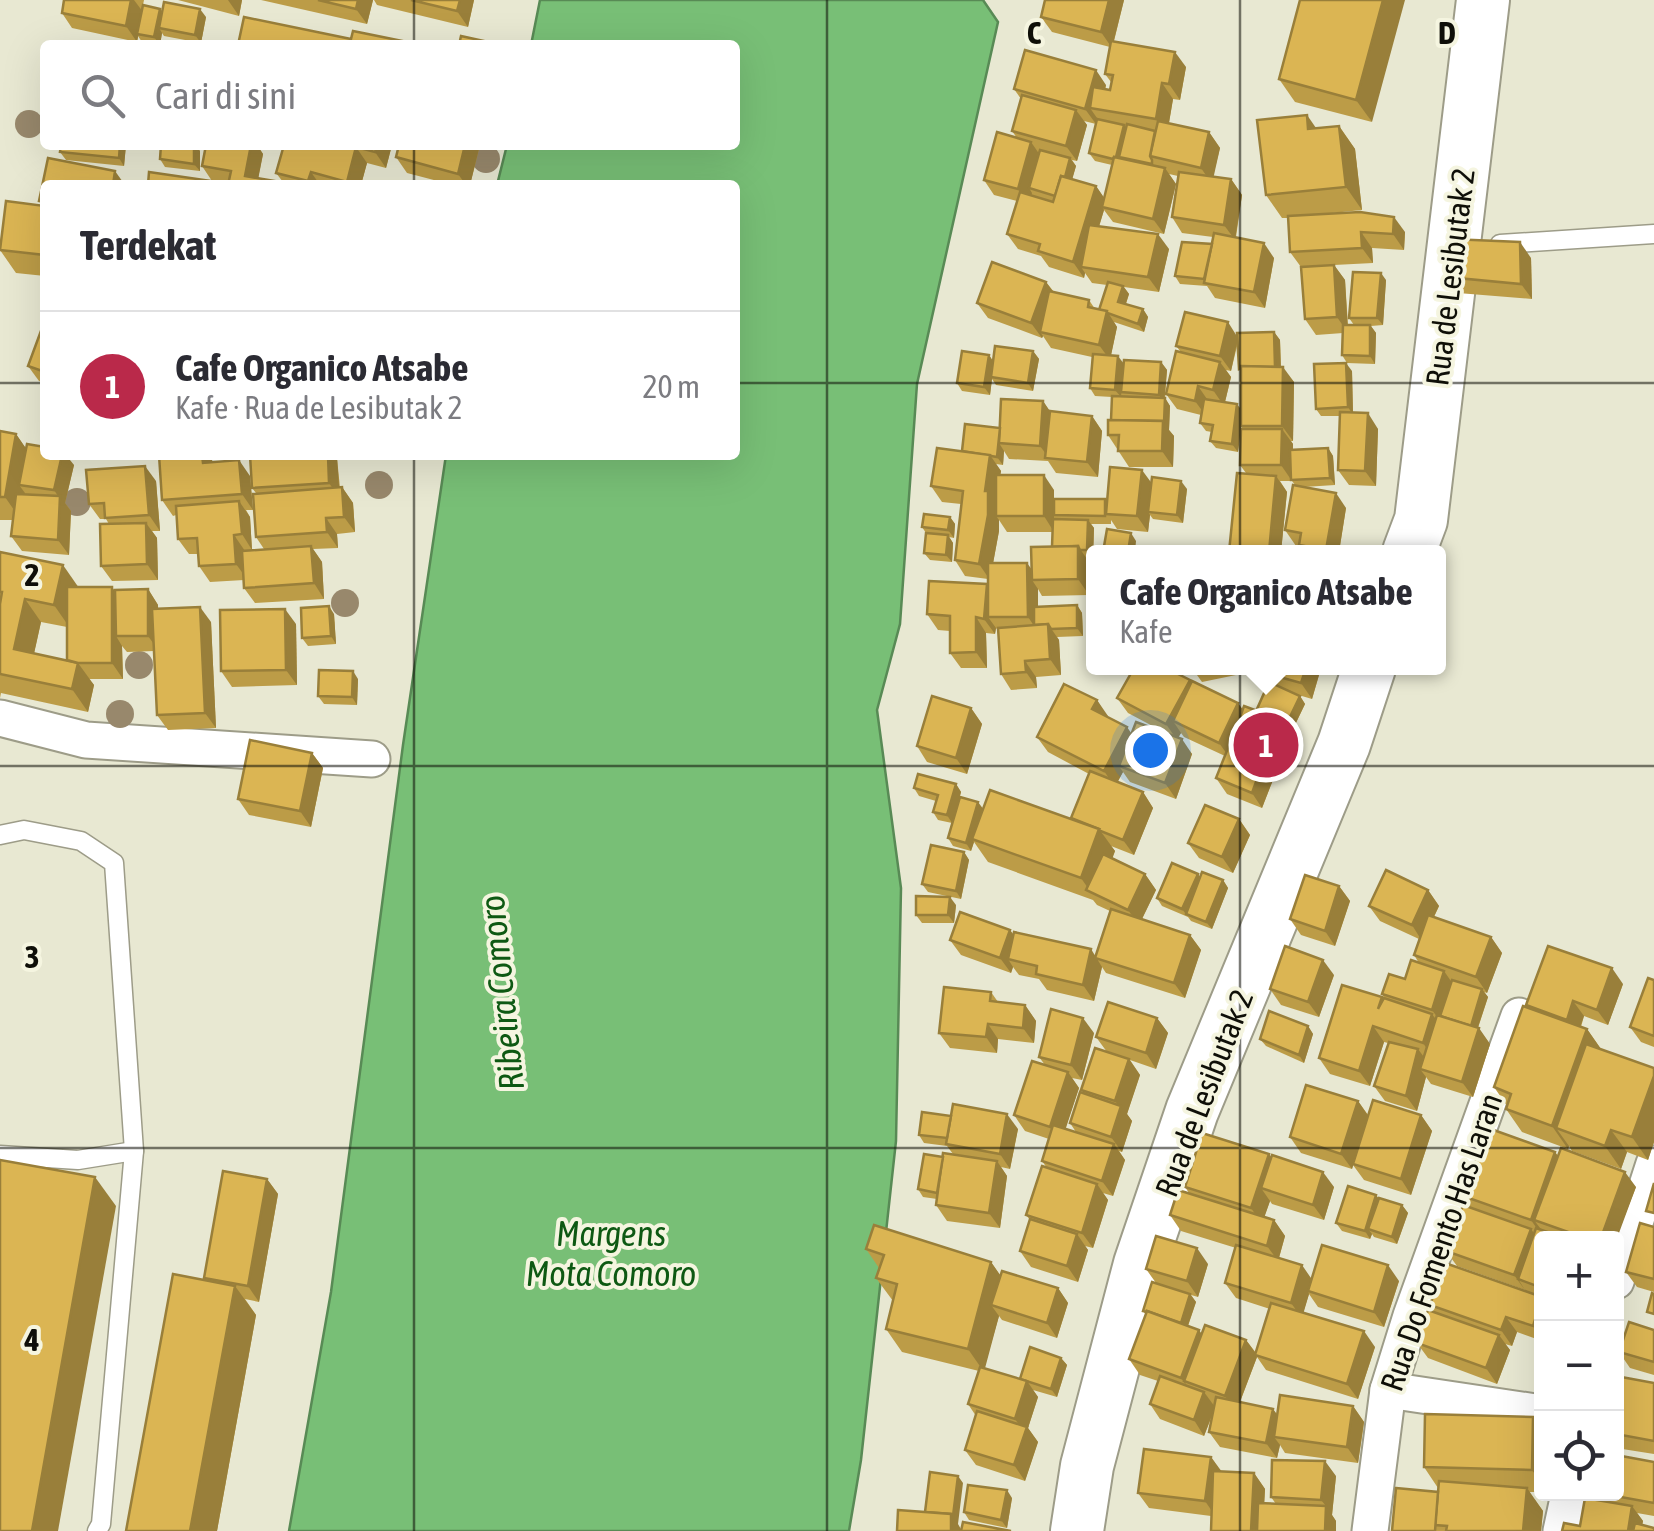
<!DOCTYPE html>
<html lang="id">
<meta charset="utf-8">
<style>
:root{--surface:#fff;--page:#f2f2f3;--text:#2b2b33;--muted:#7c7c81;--line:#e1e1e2;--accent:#ba294a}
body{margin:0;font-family:"Asap Condensed",sans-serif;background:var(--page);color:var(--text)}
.controls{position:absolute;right:30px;bottom:30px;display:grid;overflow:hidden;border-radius:10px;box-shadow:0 10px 40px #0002}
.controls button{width:90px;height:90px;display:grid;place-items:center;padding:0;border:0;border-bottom:2px solid var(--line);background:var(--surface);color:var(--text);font:50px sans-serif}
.you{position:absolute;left:1150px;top:750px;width:35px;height:35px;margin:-25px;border:8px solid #fff;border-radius:50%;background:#1a73e8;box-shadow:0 0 0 15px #1a73e833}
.badge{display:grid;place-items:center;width:65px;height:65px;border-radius:50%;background:var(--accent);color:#fff;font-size:32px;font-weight:700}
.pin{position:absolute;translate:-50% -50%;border:5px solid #fff;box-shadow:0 2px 10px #0006}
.popup{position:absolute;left:1086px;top:545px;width:360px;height:130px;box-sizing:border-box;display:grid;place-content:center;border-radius:10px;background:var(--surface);filter:drop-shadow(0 2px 8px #0005);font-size:32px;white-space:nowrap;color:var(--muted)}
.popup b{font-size:38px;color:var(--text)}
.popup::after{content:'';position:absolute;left:50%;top:100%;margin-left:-20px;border:20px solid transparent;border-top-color:var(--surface)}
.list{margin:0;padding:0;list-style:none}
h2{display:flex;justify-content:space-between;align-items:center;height:130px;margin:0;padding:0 40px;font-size:42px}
h2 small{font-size:32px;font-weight:400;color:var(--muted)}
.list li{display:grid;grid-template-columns:65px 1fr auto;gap:30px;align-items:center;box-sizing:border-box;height:150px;padding:0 40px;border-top:2px solid var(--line)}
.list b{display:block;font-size:38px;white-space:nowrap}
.list p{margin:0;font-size:32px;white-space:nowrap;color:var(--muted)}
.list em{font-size:32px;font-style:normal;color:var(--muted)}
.icon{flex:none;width:55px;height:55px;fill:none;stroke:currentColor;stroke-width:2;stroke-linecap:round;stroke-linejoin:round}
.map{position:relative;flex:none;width:1654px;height:1531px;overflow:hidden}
.search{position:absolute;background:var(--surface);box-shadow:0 10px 40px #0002;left:40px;top:40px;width:700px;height:110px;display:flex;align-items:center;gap:25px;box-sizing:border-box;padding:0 35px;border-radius:10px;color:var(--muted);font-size:38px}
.panel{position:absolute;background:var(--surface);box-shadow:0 10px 40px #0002;left:40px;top:180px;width:700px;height:280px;border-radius:10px}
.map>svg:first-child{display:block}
.water{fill:#78bf76;stroke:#588a55;stroke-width:2.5}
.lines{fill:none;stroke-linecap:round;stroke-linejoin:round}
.lane-casing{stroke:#9d9c88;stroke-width:21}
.street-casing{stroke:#9d9c88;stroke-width:39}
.primary-casing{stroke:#9d9c88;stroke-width:56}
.lane{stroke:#fff;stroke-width:18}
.street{stroke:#fff;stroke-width:35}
.primary{stroke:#fff;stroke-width:52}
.tree{fill:#98886c}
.wall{fill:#bc9c47;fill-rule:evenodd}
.shaded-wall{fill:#997f3a}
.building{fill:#dbb553;stroke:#997f3a;stroke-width:2.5}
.grid{fill:none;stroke:#0f0f08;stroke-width:2.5;stroke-opacity:0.55}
.labels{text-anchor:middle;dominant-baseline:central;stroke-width:8;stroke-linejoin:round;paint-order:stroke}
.street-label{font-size:32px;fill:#0f0f08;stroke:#f5f5e0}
.water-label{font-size:35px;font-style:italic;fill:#0e5913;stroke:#f5f5e0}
.grid-label{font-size:32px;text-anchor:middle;font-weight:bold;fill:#0f0f08;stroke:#f5f5e0;stroke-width:8;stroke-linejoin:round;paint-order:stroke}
</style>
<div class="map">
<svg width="1654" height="1531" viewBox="0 0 1654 1531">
<rect width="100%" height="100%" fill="#e8e8d2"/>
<polygon class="water" points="540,0 983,0 998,22 917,384 900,624 877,710 901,888 896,1141 861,1460 849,1531 289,1531 331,1292 403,745 446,455 735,455 735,185 497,185 507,145 735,145 735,45 531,45"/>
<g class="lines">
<defs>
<g id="lane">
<polyline points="1500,244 1654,234"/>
<polyline points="0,835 24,830 81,841 114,863 134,1151 101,1524 97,1531"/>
<polyline points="0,1155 78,1160 134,1151"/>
</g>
<g id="street">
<polyline points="0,718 86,740 372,759"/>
<polyline points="1616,1281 1654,1164"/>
<polyline points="1388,1390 1542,1413"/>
<polyline points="1370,1531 1388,1390 1411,1316 1519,1016"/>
<polyline points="1561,1531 1569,1494"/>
</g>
<g id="primary">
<polyline points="1409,552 1421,520 1483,0"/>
<polyline points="1077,1531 1087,1466 1140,1264 1192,1111 1344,744 1369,668"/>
</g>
</defs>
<use href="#lane" class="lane-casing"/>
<use href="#street" class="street-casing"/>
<use href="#primary" class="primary-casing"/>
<use href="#lane" class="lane"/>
<use href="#street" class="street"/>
<use href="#primary" class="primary"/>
</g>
<g class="tree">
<circle cx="29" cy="124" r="14"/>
<circle cx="486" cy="159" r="14"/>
<circle cx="379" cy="485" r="14"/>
<circle cx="77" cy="502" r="14"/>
<circle cx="345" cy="603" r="14"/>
<circle cx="139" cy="665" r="14"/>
<circle cx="120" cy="714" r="14"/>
</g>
<g class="wall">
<polygon points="64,0 144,0 143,5 160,9 162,12 206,17 201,43 164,36 162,33 160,45 158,45 142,42 138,36 137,42 72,28 62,13"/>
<polygon points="178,0 242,0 239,16"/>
<polygon points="261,0 373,0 367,24"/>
<polygon points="374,0 474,0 468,27 377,5"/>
<path d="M1124,0L1114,41L1186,67L1180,100L1173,99L1169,123L1209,132L1220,148L1213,176L1231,179L1242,195L1236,237L1274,258L1265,308L1215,298L1207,286L1180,284L1175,276L1212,244L1213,237L1182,233L1172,217L1178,176L1169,174L1176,184L1164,234L1113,222L1104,210L1099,227L1169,249L1159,292L1124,287L1129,294L1126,304L1143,309L1148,317L1144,332L1114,322L1117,327L1111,355L1123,363L1161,362L1167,370L1165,398L1170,406L1169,430L1174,436L1173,467H1129L1108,435L1111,420L1112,397L1095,396L1090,388L1092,357L1051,348L1043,336L1042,338L988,318L977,303L1046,282L1054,292L1089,300L1095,309L1099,310L1107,285L1092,283L1085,273L1084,278L1049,267L1041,256L1018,249L1007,234L1017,201L994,195L984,180L1017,138L1012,131L1021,99L1014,89L1106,85L1105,90H1110L1111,82L1105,74L1110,47L1052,32L1041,17ZM1084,121L1096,124L1089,153L1095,161L1112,165L1104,198L1096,186L1072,179L1076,166L1072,160L1077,161L1087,125Z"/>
<polygon points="1300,0 1372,122 1295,102 1279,79"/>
<polygon points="1339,126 1355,149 1362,210 1312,215 1405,232 1404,250 1372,248 1373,263 1334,265 1345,280 1348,325 1354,325 1349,318 1386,280 1383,325 1371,326 1376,333 1375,364 1347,363 1342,355 1343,333 1316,335 1305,319 1301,267 1290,252 1288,218 1282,218 1266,195 1316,128"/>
<polygon points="126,145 124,166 66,160 60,152"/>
<polygon points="161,145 196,145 200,151 200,171 165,167 160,159"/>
<polygon points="206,145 257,145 263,154 258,178 283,182 276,173 284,145 392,145 386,168 367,163 361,185 228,185 212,181 202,166"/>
<polygon points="480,145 470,185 453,185 407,173 396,157"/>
<polygon points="45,185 45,276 16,273 0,250 42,205 39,201"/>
<polygon points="1531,258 1532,299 1458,293 1447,277"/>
<polygon points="45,320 45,383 39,381 28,366"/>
<path d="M1274,332L1280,340L1281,367L1294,382L1293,441H1291L1293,444V450L1328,448L1333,456L1335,485L1304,487L1346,508L1339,552H1304L1300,547L1296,546L1285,530L1296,486L1292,481H1280L1287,492L1281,552H1229L1246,473L1240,465L1243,429L1241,426L1238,452L1216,448L1210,441L1212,432L1206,431L1200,423L1201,415L1177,409L1166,394L1181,352L1176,346ZM1238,342L1239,369L1241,372V409L1225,402L1231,377L1226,370L1231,371Z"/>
<polygon points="1033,351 1039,359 1033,391 996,385 992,379 990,395 962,391 957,383 989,355 993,361"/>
<polygon points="1352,371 1353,413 1378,429 1376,486 1349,485 1338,470 1340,416 1321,416 1316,409"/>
<path d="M1043,401L1050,412L1092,416L1102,431L1098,477L1056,473L1048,461L1009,459L1004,451L1003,465L996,464L1001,471L1000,475L1054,490V499L1107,502L1151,483L1187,489L1183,523L1153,519L1150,515L1148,532L1117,529L1111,520V524H1091L1094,528L1093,558H1086L1089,562V595L1042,596L1038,589V607L1077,605L1082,613L1083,636L1057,637L1059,640L1061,675L1036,677L1037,688L1011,690L1001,674L998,631L996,628L995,634L986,633L987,668H961L950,653V631L938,630L927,614L988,586V579L965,576L955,560L961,504L942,502L931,486L962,451ZM999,520L1007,532H1053L1052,547L1031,569L993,563L999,531Z"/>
<polygon points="0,431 16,434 26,449 74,465 65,503 71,511 69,555 22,551 11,536 13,520 0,520"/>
<polygon points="212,455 212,462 250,476 253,510 246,510 250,517 252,550 264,549 256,537 256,493 252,488 250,455 336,455 337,458 340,488 342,487 353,503 355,532 337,534 338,548 313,549 322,562 324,599 255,603 244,588 244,580 210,582 199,566 198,554 189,554 178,539 176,515 173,516 162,500"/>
<polygon points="156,481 160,531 152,531 157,538 158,580 112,581 101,566 109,524 106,519 100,519 89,504"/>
<polygon points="950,517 955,524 954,538 949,537 953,543 952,562 930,560 924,553 926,533 922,527"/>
<path d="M0,552L78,587H112L115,592L148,589L158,605V609L211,622L216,728L168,730L157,715L154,651L127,652L122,646L123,679H89L94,685L88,712L1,693L0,698ZM41,622L67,627V660L34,653Z"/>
<polygon points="334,614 336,644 308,646 302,638"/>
<polygon points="296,624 297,685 232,687 221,671"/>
<polygon points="1192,668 1235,668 1236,675 1202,682"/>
<polygon points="1236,668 1321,668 1312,699 1295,694 1300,696 1305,704 1292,731 1284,728 1290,735 1277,768 1272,766 1276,772 1262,808 1227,794 1216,778 1225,756 1184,737 1181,733 1178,737 1192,754 1176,799 1130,782 1123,772 1117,782 1143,792 1153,808 1134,855 1111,846 1115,851 1112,858 1145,874 1156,890 1142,919 1190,935 1201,950 1185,998 1106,973 1102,967 1094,1001 1047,990 1039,979 1019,975 1013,967 1011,973 961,955 950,940 1010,930 1013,934 1096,956 1110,911 1097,905 1093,900 988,862 974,842 971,851 953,846 948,838 952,823 938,820 933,812 936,801 919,796 914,788 956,784 961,792 955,815 983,809 1071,818 1089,774 1048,752 1037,737 1097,700 1107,717 1131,734 1160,730 1128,713 1117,698 1190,680 1243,709 1259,712 1257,709 1268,685 1259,670 1238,671"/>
<polygon points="358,679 357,705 324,704 318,696"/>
<polygon points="971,708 982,724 967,774 927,762 917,746"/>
<polygon points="312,753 323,768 311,827 249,815 238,799"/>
<polygon points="1239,819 1250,835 1233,873 1199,858 1188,843"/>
<polygon points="964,852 969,860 961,899 928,892 922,884"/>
<polygon points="1200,877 1223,880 1228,888 1212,929 1191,921 1188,917 1162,906 1157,898"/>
<polygon points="1339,886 1350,901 1335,946 1301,935 1290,919"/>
<polygon points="1428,890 1439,906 1434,917 1491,937 1502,953 1487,993 1484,992 1488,997 1478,1028 1490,1044 1473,1097 1431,1084 1426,1077 1417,1111 1385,1101 1374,1086 1388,1043 1384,1042 1370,1086 1330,1074 1319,1058 1385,999 1382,994 1405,979 1419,963 1414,955 1419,939 1380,921 1369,906"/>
<polygon points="956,905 954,923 922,923 916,915"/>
<polygon points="1334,975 1319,1017 1281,1005 1270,989"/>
<polygon points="1654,980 1654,1047 1641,1042 1630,1027"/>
<polygon points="1623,984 1608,1025 1584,1016 1581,1027 1587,1029 1601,1049 1654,1068 1654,1142 1648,1160 1627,1152 1621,1169 1572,1151 1569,1146 1568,1149 1522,1132 1506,1109 1507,1106 1494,1087 1528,1008 1526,1005"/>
<polygon points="991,992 998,1002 1025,1005 1036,1021 1034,1043 998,1039 997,1053 950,1048 939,1033"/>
<polygon points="1157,1018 1168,1033 1156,1069 1130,1060 1140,1075 1127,1114 1132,1121 1122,1152 1119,1151 1125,1160 1113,1196 1103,1193 1108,1200 1093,1248 1085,1246 1088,1250 1078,1282 1031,1267 1020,1251 1030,1220 1026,1215 1047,1168 1042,1161 1049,1139 1025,1131 1014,1115 1045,1065 1039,1057 1094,1033 1082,1080 1072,1078 1079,1088 1065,1129 1076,1132 1070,1123 1084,1093 1081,1090 1107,1052 1096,1037"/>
<polygon points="1308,1026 1313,1034 1304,1063 1266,1046 1260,1039"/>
<polygon points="1358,1101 1368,1115 1421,1115 1432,1131 1411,1195 1364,1180 1353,1165 1352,1169 1301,1153 1290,1137"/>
<polygon points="1018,1129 1010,1169 1001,1167 1007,1176 1000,1228 947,1221 936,1205 937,1199 923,1197 918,1189 943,1157 953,1154 947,1146 924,1143 919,1135"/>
<polygon points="1555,1152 1558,1156 1636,1187 1616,1238 1542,1238 1542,1341 1517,1332 1512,1346 1505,1344 1510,1350 1497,1384 1428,1358 1417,1343 1434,1312 1430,1305 1527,1292 1525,1290 1457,1266 1446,1251 1471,1208 1463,1196"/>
<polygon points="1271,1157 1334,1187 1324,1220 1272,1204 1270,1201 1264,1217 1274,1220 1285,1236 1279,1258 1312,1279 1399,1281 1384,1327 1318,1307 1309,1294 1303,1313 1375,1347 1358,1399 1266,1370 1257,1357 1240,1402 1273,1409 1277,1415 1353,1406 1364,1422 1358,1463 1285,1453 1280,1445 1277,1458 1220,1447 1209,1432 1212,1416 1204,1436 1160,1419 1150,1404 1158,1381 1140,1375 1129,1359 1146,1315 1143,1311 1156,1283 1146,1269 1208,1264 1198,1297 1191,1295 1196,1302 1188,1326 1201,1334 1246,1340 1256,1353 1270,1309 1236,1298 1225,1283 1236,1248 1181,1231 1170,1215 1189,1193 1185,1187"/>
<polygon points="267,1179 278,1194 259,1302 245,1299 256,1315 217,1531 126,1531 205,1280 204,1278"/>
<polygon points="1376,1195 1378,1198 1402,1205 1408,1213 1397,1244 1374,1237 1372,1234 1370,1239 1342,1231 1336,1223"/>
<polygon points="1654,1227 1654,1292 1637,1287 1626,1272"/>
<polygon points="866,1249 991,1262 1000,1275 1058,1288 1068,1303 1057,1338 1002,1320 999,1316 984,1368 1020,1379 1061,1358 1067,1365 1057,1397 1033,1390 1038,1397 1028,1428 1038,1442 1025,1481 976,1465 965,1450 976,1416 968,1404 979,1371 902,1352 886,1329 893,1301 876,1278 879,1268"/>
<polygon points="1654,1330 1654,1375 1630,1368 1619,1352"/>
<polygon points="1616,1376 1654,1383 1654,1454 1616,1448"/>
<polygon points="1533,1417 1542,1428 1542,1492 1529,1492 1543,1511 1541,1531 1392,1531 1438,1492 1438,1488 1424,1467"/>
<polygon points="1211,1457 1221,1472 1254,1473 1265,1489 1264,1503 1276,1504 1271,1497 1336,1476 1332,1515 1336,1521 1211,1516 1149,1508 1138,1493"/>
<polygon points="1654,1462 1654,1516 1637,1513 1643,1521 1642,1525 1580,1526 1610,1502 1604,1494"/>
<polygon points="1012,1498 1007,1528 969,1520 964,1512"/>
</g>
<g class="shaded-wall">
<polygon points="131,0 134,0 143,12 137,42 126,26"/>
<polygon points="228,0 242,0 239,16"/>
<polygon points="358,0 373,0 367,24 356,9"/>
<polygon points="460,0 474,0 468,27 457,11"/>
<polygon points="1109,0 1124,0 1112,48 1101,32"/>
<polygon points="1383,0 1405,0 1372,122 1356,100"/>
<polygon points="160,9 165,17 159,28 162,33 160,45 154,37"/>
<polygon points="200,9 206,17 201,43 195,35"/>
<polygon points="1175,52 1186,67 1180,100 1169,84"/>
<polygon points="1096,70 1106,85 1100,110 1090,108 1097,118 1096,124 1085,109"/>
<polygon points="1162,83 1173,99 1167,134 1156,119"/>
<polygon points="1076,110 1087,125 1077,161 1066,146"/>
<polygon points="1307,115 1323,138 1308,129"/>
<polygon points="1124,125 1129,132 1123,157 1115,159"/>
<polygon points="1339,126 1355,149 1362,210 1346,187"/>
<polygon points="1209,132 1220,148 1212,184 1201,168"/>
<polygon points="1031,142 1042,158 1029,188 1032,193 1029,205 1018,189"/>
<polygon points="120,145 126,145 124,166 119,158"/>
<polygon points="194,145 200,151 200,171 194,164"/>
<polygon points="251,145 257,145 263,154 257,185 245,176"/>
<polygon points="377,145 392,145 386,168 375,152"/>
<polygon points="465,145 480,145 470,185 466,185 458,174"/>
<polygon points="356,147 367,163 361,185 349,185 347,182"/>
<polygon points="1070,158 1076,166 1065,205 1059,197"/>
<polygon points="1165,168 1176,184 1164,234 1153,219"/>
<polygon points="115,171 125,185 113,185"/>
<polygon points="311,172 320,185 311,185 308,181"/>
<polygon points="1231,179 1242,195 1235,240 1224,225"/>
<polygon points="1096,186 1107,202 1102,207 1104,210 1086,268 1081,267 1085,273 1084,278 1073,262"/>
<polygon points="1394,217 1405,232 1404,250 1393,234"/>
<polygon points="1361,232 1372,248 1373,263 1362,248"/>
<polygon points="1158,234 1169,249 1159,292 1148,277"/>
<polygon points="1520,242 1531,258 1532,299 1521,284"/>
<polygon points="1264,243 1274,258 1265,308 1254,292"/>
<polygon points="1334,265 1345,280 1348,333 1337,317"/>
<polygon points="1381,273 1386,280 1383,325 1377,318"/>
<polygon points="1046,282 1057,297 1040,332 1043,336 1042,338 1031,323"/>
<polygon points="1123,286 1129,294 1124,309 1118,302"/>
<polygon points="1143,309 1148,317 1144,332 1138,324"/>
<polygon points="1107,311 1117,327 1110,360 1099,345"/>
<polygon points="1228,322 1238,338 1231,371 1220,356"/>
<polygon points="1370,325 1376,333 1375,364 1370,356"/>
<polygon points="1274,332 1280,340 1281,375 1275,367"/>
<polygon points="1033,351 1039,359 1033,391 1028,383"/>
<polygon points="989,355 994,363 990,395 984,387"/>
<polygon points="1118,356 1124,364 1121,397 1115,390"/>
<polygon points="1161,362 1167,370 1164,403 1159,395"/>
<polygon points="1220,362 1231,377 1224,406 1213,390"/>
<polygon points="1346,363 1352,371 1353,415 1348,407"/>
<polygon points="1283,367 1294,382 1293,441 1282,426"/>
<polygon points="1198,386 1209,402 1206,416 1195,401"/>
<polygon points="1165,398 1170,406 1169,430 1174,436 1173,467 1162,451"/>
<polygon points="1043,401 1054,417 1049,458 1040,446"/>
<polygon points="1237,404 1243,412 1238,452 1232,444"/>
<polygon points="1368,413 1378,429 1376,486 1365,471"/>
<polygon points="1092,416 1102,431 1098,477 1087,462"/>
<polygon points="1282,429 1293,444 1292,481 1281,465"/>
<polygon points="16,434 32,457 19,485 25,493 21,520 5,497"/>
<polygon points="999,443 1004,451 1003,465 997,457"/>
<polygon points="1328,448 1333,456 1335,485 1330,478"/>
<polygon points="62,455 66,455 74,465 65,503 71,511 69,555 58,540 60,499 54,490"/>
<polygon points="202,455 212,455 213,479 203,463"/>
<polygon points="328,455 336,455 337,458 340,499 329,483"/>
<polygon points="990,455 1001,471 996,503 996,516 999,520 999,531 990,580 979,564 985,491"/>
<polygon points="239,460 250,476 253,510 242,494"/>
<polygon points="145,466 156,481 160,531 149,515"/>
<polygon points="1142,470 1153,485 1148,512 1150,515 1148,532 1137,516"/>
<polygon points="1044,475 1054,490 1054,532 1044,516"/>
<polygon points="1276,476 1287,492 1281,552 1269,552"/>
<polygon points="1181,481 1187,489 1183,523 1177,515"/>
<polygon points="342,487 353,503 355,532 344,517"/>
<polygon points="1336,493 1346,508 1339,552 1327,552 1326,550"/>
<polygon points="239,501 250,517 252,550 242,534"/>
<polygon points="950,517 955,524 954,538 948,530"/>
<polygon points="326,518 337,534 338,548 327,532"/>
<polygon points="1088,520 1094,528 1093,558 1087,550"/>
<polygon points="146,523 157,538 158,580 147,564"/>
<polygon points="1131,533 1136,541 1135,552 1128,552"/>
<polygon points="234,535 245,551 247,579 236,564"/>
<polygon points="948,535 953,543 952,562 946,555"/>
<polygon points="311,546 322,562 324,599 314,583"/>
<polygon points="1078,546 1089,562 1089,595 1078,579"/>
<polygon points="1027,563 1038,578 1032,580 1038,589 1038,629 1037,630 1028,617"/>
<polygon points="63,565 79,588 70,628 54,605"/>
<polygon points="987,584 998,600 988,617 996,628 995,634 984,619"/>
<polygon points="112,587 122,602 116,636 122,646 123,679 112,663"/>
<polygon points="148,589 158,605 159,651 148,636"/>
<polygon points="25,599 41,622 30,672 14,649"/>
<polygon points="1077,605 1082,613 1083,636 1077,628"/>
<polygon points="329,606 334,614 336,644 331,636"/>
<polygon points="200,607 211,622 216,728 205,713"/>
<polygon points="285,609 296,624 297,685 286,670"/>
<polygon points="976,617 986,633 987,668 976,652"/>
<polygon points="1048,624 1059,640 1061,675 1050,659"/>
<polygon points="1025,661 1036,677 1037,688 1026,672"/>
<polygon points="78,663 94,685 88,712 72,689"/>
<polygon points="1306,668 1321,668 1312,699 1301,683"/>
<polygon points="353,671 358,679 357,705 352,697"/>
<polygon points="1190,680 1201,696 1173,721 1181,733 1177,740 1166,724"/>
<polygon points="1300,696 1305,704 1292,731 1287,723"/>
<polygon points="1097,700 1108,716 1103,725 1092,709"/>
<polygon points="1238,703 1249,718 1232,740 1236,746 1230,758 1219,743"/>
<polygon points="971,708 982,724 967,774 956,758"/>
<polygon points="1279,719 1290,735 1277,768 1266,753"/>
<polygon points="1127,727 1138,743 1119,766 1123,772 1115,787 1104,771"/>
<polygon points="1182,739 1192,754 1176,799 1165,783"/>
<polygon points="312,753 323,768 311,827 300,811"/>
<polygon points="1265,757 1276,772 1262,808 1252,793"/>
<polygon points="956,784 961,792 952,823 947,815"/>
<polygon points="1143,792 1153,808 1134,855 1123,840"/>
<polygon points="978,802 984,810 972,839 974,842 971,851 966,843"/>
<polygon points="1239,819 1250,835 1233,873 1222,857"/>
<polygon points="1099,829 1115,851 1099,896 1090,891 1081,878"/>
<polygon points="964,852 969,860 961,899 956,891"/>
<polygon points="1145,874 1156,890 1139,925 1128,910"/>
<polygon points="1198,874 1203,882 1186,914 1188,917 1182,909"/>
<polygon points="1223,880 1228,888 1212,929 1206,922"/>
<polygon points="1339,886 1350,901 1335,946 1325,931"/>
<polygon points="1428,890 1439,906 1422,941 1412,925"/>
<polygon points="950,897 956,905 954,923 948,915"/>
<polygon points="1010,930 1021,946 1008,959 1013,967 1011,973 1000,958"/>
<polygon points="1190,935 1201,950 1185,998 1174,983"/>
<polygon points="1491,937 1502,953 1487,993 1476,977"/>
<polygon points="1091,949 1102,967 1094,1001 1083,985"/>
<polygon points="1323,960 1334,975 1319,1017 1308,1002"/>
<polygon points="1612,968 1623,984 1608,1025 1597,1010"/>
<polygon points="1444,971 1455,987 1443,1025 1432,1010"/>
<polygon points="1482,989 1488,997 1475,1036 1470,1029"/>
<polygon points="1573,1001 1584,1016 1577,1036 1567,1020"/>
<polygon points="1025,1005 1036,1021 1034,1043 1023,1028"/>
<polygon points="1432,1014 1443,1029 1434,1059 1423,1043"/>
<polygon points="1083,1018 1094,1033 1082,1080 1071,1065"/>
<polygon points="1157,1018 1168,1033 1156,1069 1146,1053"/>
<polygon points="988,1024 998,1039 997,1053 986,1037"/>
<polygon points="1308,1026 1313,1034 1304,1063 1299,1055"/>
<polygon points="1373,1026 1384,1042 1370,1086 1359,1071"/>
<polygon points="1479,1028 1490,1044 1473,1097 1462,1082"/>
<polygon points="1587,1029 1603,1052 1556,1128 1569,1146 1568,1149 1552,1126"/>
<polygon points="1418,1049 1429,1064 1420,1069 1426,1077 1417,1111 1406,1096"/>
<polygon points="1129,1059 1140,1075 1127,1114 1132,1121 1122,1152 1111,1137 1120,1108 1115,1101"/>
<polygon points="1068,1072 1079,1088 1061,1143 1050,1127"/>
<polygon points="1654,1076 1654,1142 1648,1160 1632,1137"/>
<polygon points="1358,1101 1369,1117 1352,1169 1341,1154"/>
<polygon points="1007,1114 1018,1129 1010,1169 1000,1154"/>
<polygon points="1421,1115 1432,1131 1411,1195 1401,1179"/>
<polygon points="1611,1130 1627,1152 1621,1169 1605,1146"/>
<polygon points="1114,1144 1125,1160 1113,1196 1102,1181"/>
<polygon points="1555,1152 1566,1168 1534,1220 1543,1232 1542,1236 1531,1220"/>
<polygon points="1269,1154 1280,1170 1261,1188 1270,1201 1262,1224 1251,1208"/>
<polygon points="997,1161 1007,1176 1000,1228 989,1213"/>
<polygon points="1323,1172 1334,1187 1324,1220 1313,1205"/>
<polygon points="1625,1172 1636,1187 1616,1241 1616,1238 1601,1238"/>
<polygon points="95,1177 116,1206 58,1531 32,1531"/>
<polygon points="267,1179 278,1194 259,1302 248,1286"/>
<polygon points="1097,1184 1108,1200 1093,1248 1082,1233"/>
<polygon points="1376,1195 1382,1203 1368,1229 1372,1234 1370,1239 1365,1231"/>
<polygon points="1402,1205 1408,1213 1397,1244 1392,1237"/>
<polygon points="1274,1220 1285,1236 1278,1261 1267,1246"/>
<polygon points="1531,1229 1542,1245 1518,1279 1525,1290 1514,1275"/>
<polygon points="1077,1234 1088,1250 1078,1282 1067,1266"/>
<polygon points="1197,1248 1208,1264 1198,1297 1187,1281"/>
<polygon points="991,1262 1007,1285 991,1305 999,1316 984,1372 968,1349"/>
<polygon points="1302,1265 1313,1281 1308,1291 1309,1294 1302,1318 1291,1303"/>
<polygon points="1388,1265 1399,1281 1384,1327 1374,1312"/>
<polygon points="235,1286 256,1315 217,1531 190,1531"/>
<polygon points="1058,1288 1068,1303 1057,1338 1047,1323"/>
<polygon points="1190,1294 1196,1302 1186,1331 1181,1323"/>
<polygon points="1542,1301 1542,1338 1533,1326"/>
<polygon points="1506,1317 1517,1332 1512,1346 1501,1330"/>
<polygon points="1199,1330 1210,1346 1184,1381 1192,1394 1181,1378"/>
<polygon points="1364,1331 1375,1347 1358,1399 1347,1384"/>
<polygon points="1499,1335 1510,1350 1497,1384 1486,1368"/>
<polygon points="1246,1340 1257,1355 1255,1355 1257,1357 1236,1412 1225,1396"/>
<polygon points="1061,1358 1067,1365 1057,1397 1051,1389"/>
<polygon points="1027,1381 1038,1397 1028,1428 1038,1442 1025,1481 1014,1465 1025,1434 1015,1419"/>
<polygon points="1204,1392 1215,1407 1204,1436 1194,1420"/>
<polygon points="1353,1406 1364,1422 1358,1463 1347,1447"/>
<polygon points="1273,1409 1284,1424 1274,1437 1280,1445 1277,1458 1266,1443"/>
<polygon points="1533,1417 1542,1428 1542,1484 1532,1470"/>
<polygon points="1211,1457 1222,1472 1216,1517 1205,1501"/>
<polygon points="1325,1461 1336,1476 1332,1515 1336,1521 1336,1531 1325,1531 1326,1506 1321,1500"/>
<polygon points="1254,1473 1265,1489 1263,1531 1251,1531"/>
<polygon points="958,1476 963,1483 958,1524 962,1531 951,1531 951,1514"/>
<polygon points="1527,1488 1543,1511 1541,1531 1523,1531"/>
<polygon points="1007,1490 1012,1498 1007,1528 1001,1520"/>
<polygon points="1632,1506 1643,1521 1641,1531 1628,1531"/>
</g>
<g class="building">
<polygon points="64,0 131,0 126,26 62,13"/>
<polygon points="318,0 358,0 356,9"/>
<polygon points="411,0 460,0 457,11"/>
<polygon points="1045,0 1109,0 1101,32 1041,17"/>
<polygon points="1300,0 1383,0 1356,100 1279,79"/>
<polygon points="164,2 200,9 195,35 159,28"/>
<polygon points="143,5 160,9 154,37 137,34"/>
<polygon points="244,17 351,39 353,31 422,45 238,45"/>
<polygon points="461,36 502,45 459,45"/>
<polygon points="1111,41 1175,52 1169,84 1162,83 1156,119 1090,108 1093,87 1110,90 1113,75 1105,74"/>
<polygon points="1025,50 1096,70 1085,109 1014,89"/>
<polygon points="1022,95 1076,110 1066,146 1012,131"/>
<polygon points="1307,115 1308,129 1339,126 1346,187 1266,195 1257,120"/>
<polygon points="1097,119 1124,125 1116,157 1114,157 1113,159 1089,153"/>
<polygon points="1158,121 1209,132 1201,168 1150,156"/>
<polygon points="1127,124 1155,131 1150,156 1152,160 1152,164 1119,157"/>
<polygon points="997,132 1031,142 1018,189 984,180"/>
<polygon points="61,145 120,145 119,158 60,152"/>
<polygon points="161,145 194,145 194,164 160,159"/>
<polygon points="206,145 251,145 245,176 298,185 228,185 231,171 202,166"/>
<polygon points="284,145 377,145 375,152 356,147 347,182 311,172 308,181 276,173"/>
<polygon points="399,145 465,145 458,174 396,157"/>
<polygon points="1040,150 1070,158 1065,177 1061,176 1055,196 1029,188"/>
<polygon points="1114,157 1165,168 1153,219 1102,207"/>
<polygon points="48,158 115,171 113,185 45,185 45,202 39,201"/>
<polygon points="149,172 218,182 217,185 148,185"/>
<polygon points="1179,172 1231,179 1224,225 1172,217"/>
<polygon points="1061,176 1096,186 1073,262 1038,251 1040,244 1007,234 1020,192 1053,202"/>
<polygon points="6,201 45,206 45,255 0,250"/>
<polygon points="1360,212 1394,217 1393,234 1361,232 1362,248 1290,252 1288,216"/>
<polygon points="1089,225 1158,234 1148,277 1081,267"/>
<polygon points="1214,233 1264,243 1254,292 1204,283"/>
<polygon points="1450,239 1520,242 1521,284 1447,277"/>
<polygon points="1182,242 1212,244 1204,279 1175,276"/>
<polygon points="992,262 1046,282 1031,323 977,303"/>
<polygon points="1334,265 1337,317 1305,319 1301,267"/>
<polygon points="1353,272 1381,273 1377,318 1349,318"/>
<polygon points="1108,282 1123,286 1118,302 1143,309 1138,324 1099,310"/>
<polygon points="1049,291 1089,300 1088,307 1107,311 1099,345 1040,332"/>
<polygon points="1185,312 1228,322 1220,356 1176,346"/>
<polygon points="45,320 45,372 28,366"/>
<polygon points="1343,325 1370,325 1370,356 1342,355"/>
<polygon points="1274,332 1275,367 1241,366 1241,368 1239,369 1237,333"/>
<polygon points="995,346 1033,351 1028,383 991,377"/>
<polygon points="962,351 989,355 984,387 957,383"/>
<polygon points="1176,351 1220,362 1213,390 1198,386 1195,401 1166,394"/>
<polygon points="1093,354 1118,356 1115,390 1090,388"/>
<polygon points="1124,360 1161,362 1159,395 1121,392"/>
<polygon points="1346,363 1348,407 1316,409 1314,364"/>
<polygon points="1241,366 1283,367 1282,426 1241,426"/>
<polygon points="1112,396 1165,398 1164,423 1163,421 1111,420"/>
<polygon points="1001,399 1043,401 1040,446 999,443"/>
<polygon points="1204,399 1237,404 1232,444 1210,441 1213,425 1200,423"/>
<polygon points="1050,411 1092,416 1087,462 1045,458"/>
<polygon points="1340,412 1368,413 1365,471 1338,470"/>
<polygon points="1108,420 1163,421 1162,451 1118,451 1119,435 1108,435"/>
<polygon points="965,424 1000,428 997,457 962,451"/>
<polygon points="1241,429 1282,429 1281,465 1240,465"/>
<polygon points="0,431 16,434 5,497 0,497"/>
<polygon points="27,444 45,447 45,455 62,455 54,490 19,485"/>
<polygon points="937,448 990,455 985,491 988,491 988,515 979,564 955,560 963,491 931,486"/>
<polygon points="1328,448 1330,478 1291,480 1290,450"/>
<polygon points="159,455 202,455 203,463 239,460 242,494 162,500"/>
<polygon points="250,455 328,455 329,483 252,488"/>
<polygon points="145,466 149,515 105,518 104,503 89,504 86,470"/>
<polygon points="1110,467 1142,470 1137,516 1106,514"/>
<polygon points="1237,473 1276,476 1269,552 1229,552"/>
<rect x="996" y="475" width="48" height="41"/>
<polygon points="1152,477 1181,481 1177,515 1148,512"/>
<polygon points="1293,485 1336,493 1326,550 1299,545 1301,533 1285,530"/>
<polygon points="342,487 344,517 326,518 327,532 256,537 253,494"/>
<polygon points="16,494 60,496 58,540 11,536"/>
<polygon points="1054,499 1105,499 1105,516 1054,515"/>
<polygon points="239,501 242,534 234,535 236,564 199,566 197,538 178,539 176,506"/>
<polygon points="924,514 950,517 948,530 922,527"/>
<polygon points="1053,519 1088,520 1087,550 1080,550 1078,546 1052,547"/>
<polygon points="146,523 147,564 101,566 100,524"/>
<polygon points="1107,529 1131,533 1128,552 1103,552"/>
<polygon points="926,533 948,535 946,555 924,553"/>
<polygon points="311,546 314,583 244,588 242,551"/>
<polygon points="1078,546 1078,579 1032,580 1031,547"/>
<polygon points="0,552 63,565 54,605 25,599 14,649 78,663 72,689 0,674 0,604 2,592 0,592"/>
<polygon points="988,563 1027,563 1028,617 988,617"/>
<polygon points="929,581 987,584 984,619 976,617 976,652 950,653 950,616 927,614"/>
<polygon points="67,587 112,587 112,663 78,663 67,660"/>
<polygon points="148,589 148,636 116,636 115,590"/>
<polygon points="1077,605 1077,628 1051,629 1048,624 1034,625 1034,607"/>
<polygon points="329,606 331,636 302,638 301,608"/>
<polygon points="200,607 205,713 157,715 152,609"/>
<polygon points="285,609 286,670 221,671 220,610"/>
<polygon points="1048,624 1050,659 1025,661 1026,672 1001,674 998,628"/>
<polygon points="1134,668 1166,668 1190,680 1166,724 1117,698"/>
<polygon points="1259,668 1306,668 1301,683 1258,671"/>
<polygon points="319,670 353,671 352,697 318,696"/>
<polygon points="1192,681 1238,703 1219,743 1173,721"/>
<polygon points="1269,682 1300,696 1287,723 1257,709"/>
<polygon points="1064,684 1097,700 1092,709 1127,727 1104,771 1037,737"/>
<polygon points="932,696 971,708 956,758 917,746"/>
<polygon points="1244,706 1279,719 1266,753 1232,740"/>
<polygon points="1136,722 1182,739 1165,783 1119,766"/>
<polygon points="250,740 312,753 300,811 238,799"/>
<polygon points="1230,743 1265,757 1252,793 1216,778"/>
<polygon points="1090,771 1143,792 1123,840 1098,830 1099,829 1071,818"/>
<polygon points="918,774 956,784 947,815 933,812 938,795 914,788"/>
<polygon points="990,790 1099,829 1081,878 972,839"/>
<polygon points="960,797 978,802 966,843 948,838"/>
<polygon points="1205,805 1239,819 1222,857 1188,843"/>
<polygon points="931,845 964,852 956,891 922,884"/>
<polygon points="1103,854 1145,874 1128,910 1086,890"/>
<polygon points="1172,863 1198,874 1182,909 1157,898"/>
<polygon points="1386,870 1428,890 1412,925 1369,906"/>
<polygon points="1202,872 1223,880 1206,922 1186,914"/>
<polygon points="1305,875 1339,886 1325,931 1290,919"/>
<polygon points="916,896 950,897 948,915 916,915"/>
<polygon points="1111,909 1190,935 1174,983 1095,958"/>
<polygon points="960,912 1010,930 1000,958 950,940"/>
<polygon points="1428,915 1491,937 1476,977 1414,955"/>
<polygon points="1014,932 1091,949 1083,985 1036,974 1037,966 1008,959"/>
<polygon points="1285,946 1323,960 1308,1002 1270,989"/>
<polygon points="1548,946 1612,968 1597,1010 1573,1001 1567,1020 1526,1005"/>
<polygon points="1411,960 1444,971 1432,1010 1382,994 1389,974 1405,979"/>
<polygon points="1648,978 1654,980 1654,1036 1630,1027"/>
<polygon points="1452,980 1482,989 1471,1026 1440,1016"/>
<polygon points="1342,985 1382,997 1378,1009 1384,998 1432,1014 1423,1043 1373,1026 1359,1071 1319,1058"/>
<polygon points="944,987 991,992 990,1001 1025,1005 1023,1028 988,1024 986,1037 939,1033"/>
<polygon points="1108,1002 1157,1018 1146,1053 1096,1037"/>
<polygon points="1523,1006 1587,1029 1552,1126 1506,1109 1511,1094 1494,1087"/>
<polygon points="1051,1009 1083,1018 1071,1065 1039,1057"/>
<polygon points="1269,1011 1308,1026 1299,1055 1260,1039"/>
<polygon points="1437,1015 1479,1028 1462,1082 1420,1069"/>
<polygon points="1389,1042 1418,1049 1406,1096 1374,1086"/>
<polygon points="1586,1044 1654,1068 1654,1076 1632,1137 1611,1130 1605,1146 1556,1128"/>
<polygon points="1095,1048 1129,1059 1115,1101 1081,1090"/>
<polygon points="1032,1061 1068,1072 1050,1127 1014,1115"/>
<polygon points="1306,1085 1358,1101 1341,1154 1290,1137"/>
<polygon points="1080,1092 1121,1106 1111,1137 1070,1123"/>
<polygon points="1373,1100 1421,1115 1401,1179 1353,1164"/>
<polygon points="953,1104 1007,1114 1000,1154 946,1144"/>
<polygon points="922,1112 951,1116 947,1138 919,1135"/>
<polygon points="1053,1125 1114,1144 1102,1181 1042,1161"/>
<polygon points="1488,1128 1555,1152 1531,1220 1463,1196"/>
<polygon points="1202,1133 1269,1154 1251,1208 1185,1187"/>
<polygon points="1561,1148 1625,1172 1601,1238 1585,1238 1534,1220"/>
<polygon points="943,1153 997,1161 989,1213 936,1205"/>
<polygon points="924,1154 943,1157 937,1193 918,1189"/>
<polygon points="1272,1155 1323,1172 1313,1205 1261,1188"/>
<polygon points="0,1160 95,1177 32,1531 0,1531"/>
<polygon points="1042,1166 1097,1184 1082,1233 1026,1215"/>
<polygon points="223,1171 267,1179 248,1286 204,1278"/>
<polygon points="1654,1183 1654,1213 1646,1211"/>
<polygon points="1348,1186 1376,1195 1365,1231 1336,1223"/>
<polygon points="1178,1190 1274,1220 1267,1246 1170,1215"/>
<polygon points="1379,1198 1402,1205 1392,1237 1368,1229"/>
<polygon points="1463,1205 1531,1229 1514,1275 1446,1251"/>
<polygon points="1030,1219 1077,1234 1067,1266 1020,1251"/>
<polygon points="1640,1223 1654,1227 1654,1279 1626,1272"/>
<polygon points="874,1225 991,1262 968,1349 886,1329 897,1284 876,1278 884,1255 866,1249"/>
<polygon points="1536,1228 1564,1238 1542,1238 1542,1288 1518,1279"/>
<polygon points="1156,1236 1197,1248 1187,1281 1146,1269"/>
<polygon points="1236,1245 1302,1265 1291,1303 1225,1283"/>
<polygon points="1322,1245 1388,1265 1374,1312 1308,1291"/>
<polygon points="1445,1263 1542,1297 1533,1326 1506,1317 1501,1330 1430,1305"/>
<polygon points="1002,1271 1058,1288 1047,1323 991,1305"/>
<polygon points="173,1274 235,1286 190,1531 126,1531"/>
<polygon points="1152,1282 1190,1294 1181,1323 1147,1311 1147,1312 1143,1311"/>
<polygon points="1652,1293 1654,1294 1654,1314 1647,1312"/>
<polygon points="1271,1303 1364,1331 1347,1384 1255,1355"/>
<polygon points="1428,1310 1499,1335 1486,1368 1417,1343"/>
<polygon points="1147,1311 1199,1330 1181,1378 1129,1359"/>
<polygon points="1629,1322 1654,1330 1654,1362 1619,1352"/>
<polygon points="1205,1325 1246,1340 1225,1396 1184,1381"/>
<polygon points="1030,1347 1061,1358 1051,1389 1020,1379"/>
<polygon points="980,1367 1027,1381 1015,1419 968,1404"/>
<polygon points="1160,1376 1204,1392 1194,1420 1150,1404"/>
<polygon points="1616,1376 1654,1383 1654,1441 1616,1434"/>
<polygon points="1280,1395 1353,1406 1347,1447 1274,1437"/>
<polygon points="1216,1397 1273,1409 1266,1443 1209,1432"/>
<polygon points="977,1411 1027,1427 1014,1465 965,1450"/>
<polygon points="1425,1414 1533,1417 1532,1470 1424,1467"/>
<polygon points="1144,1449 1211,1457 1205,1501 1138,1493"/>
<polygon points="1616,1455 1654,1462 1654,1503 1604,1494 1616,1494"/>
<polygon points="1272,1460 1325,1461 1321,1500 1271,1497"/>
<polygon points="1213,1471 1254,1473 1251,1531 1211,1531"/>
<polygon points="930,1472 958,1476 953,1516 951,1514 925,1512"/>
<polygon points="1439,1481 1527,1488 1523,1531 1446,1531 1447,1526 1435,1525"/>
<polygon points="968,1485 1007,1490 1001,1520 964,1512"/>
<polygon points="1396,1488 1438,1492 1435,1531 1392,1531"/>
<polygon points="1585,1498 1632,1506 1628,1531 1562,1531 1564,1523 1580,1526"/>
<polygon points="1258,1503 1326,1506 1325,1531 1257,1531"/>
<polygon points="898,1510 951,1514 951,1531 897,1531"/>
<polygon points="963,1522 1011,1531 961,1531"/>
<polygon points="1635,1523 1654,1528 1654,1531 1633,1531"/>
</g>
<path class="grid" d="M414,0V45M827,0V1531M1240,0V1531M414,145V185M0,383H45M735,383H1654M414,455V1531M0,766H1654M0,1148H1654"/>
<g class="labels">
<g class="street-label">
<text transform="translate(1450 277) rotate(-83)">Rua de Lesibutak 2</text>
<text transform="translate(1204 1093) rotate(-69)">Rua de Lesibutak 2</text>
<text transform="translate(1441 1242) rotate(-71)">Rua Do Fomento Has Laran</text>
</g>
<g class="water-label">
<text transform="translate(501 993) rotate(-96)">Ribeira Comoro</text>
<text x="611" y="1233">Margens<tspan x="611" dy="40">Mota Comoro</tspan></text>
</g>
</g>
<g class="grid-label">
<text x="1034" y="44">C</text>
<text x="1447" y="44">D</text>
<text x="32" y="586">2</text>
<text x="32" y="968">3</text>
<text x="32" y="1351">4</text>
</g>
</svg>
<div class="controls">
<button>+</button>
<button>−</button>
<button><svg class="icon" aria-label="locate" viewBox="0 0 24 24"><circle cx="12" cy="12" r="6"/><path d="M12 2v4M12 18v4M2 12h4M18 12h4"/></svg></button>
</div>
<div class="you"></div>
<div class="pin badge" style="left:1266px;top:745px">1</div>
<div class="popup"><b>Cafe Organico Atsabe</b>Kafe</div>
<div class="search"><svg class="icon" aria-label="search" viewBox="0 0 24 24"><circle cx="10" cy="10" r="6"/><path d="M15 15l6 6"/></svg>Cari di sini</div>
<section class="panel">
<h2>Terdekat<small></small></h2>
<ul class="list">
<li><span class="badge">1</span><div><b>Cafe Organico Atsabe</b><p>Kafe · Rua de Lesibutak 2</p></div><em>20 m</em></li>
</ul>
</section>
</div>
